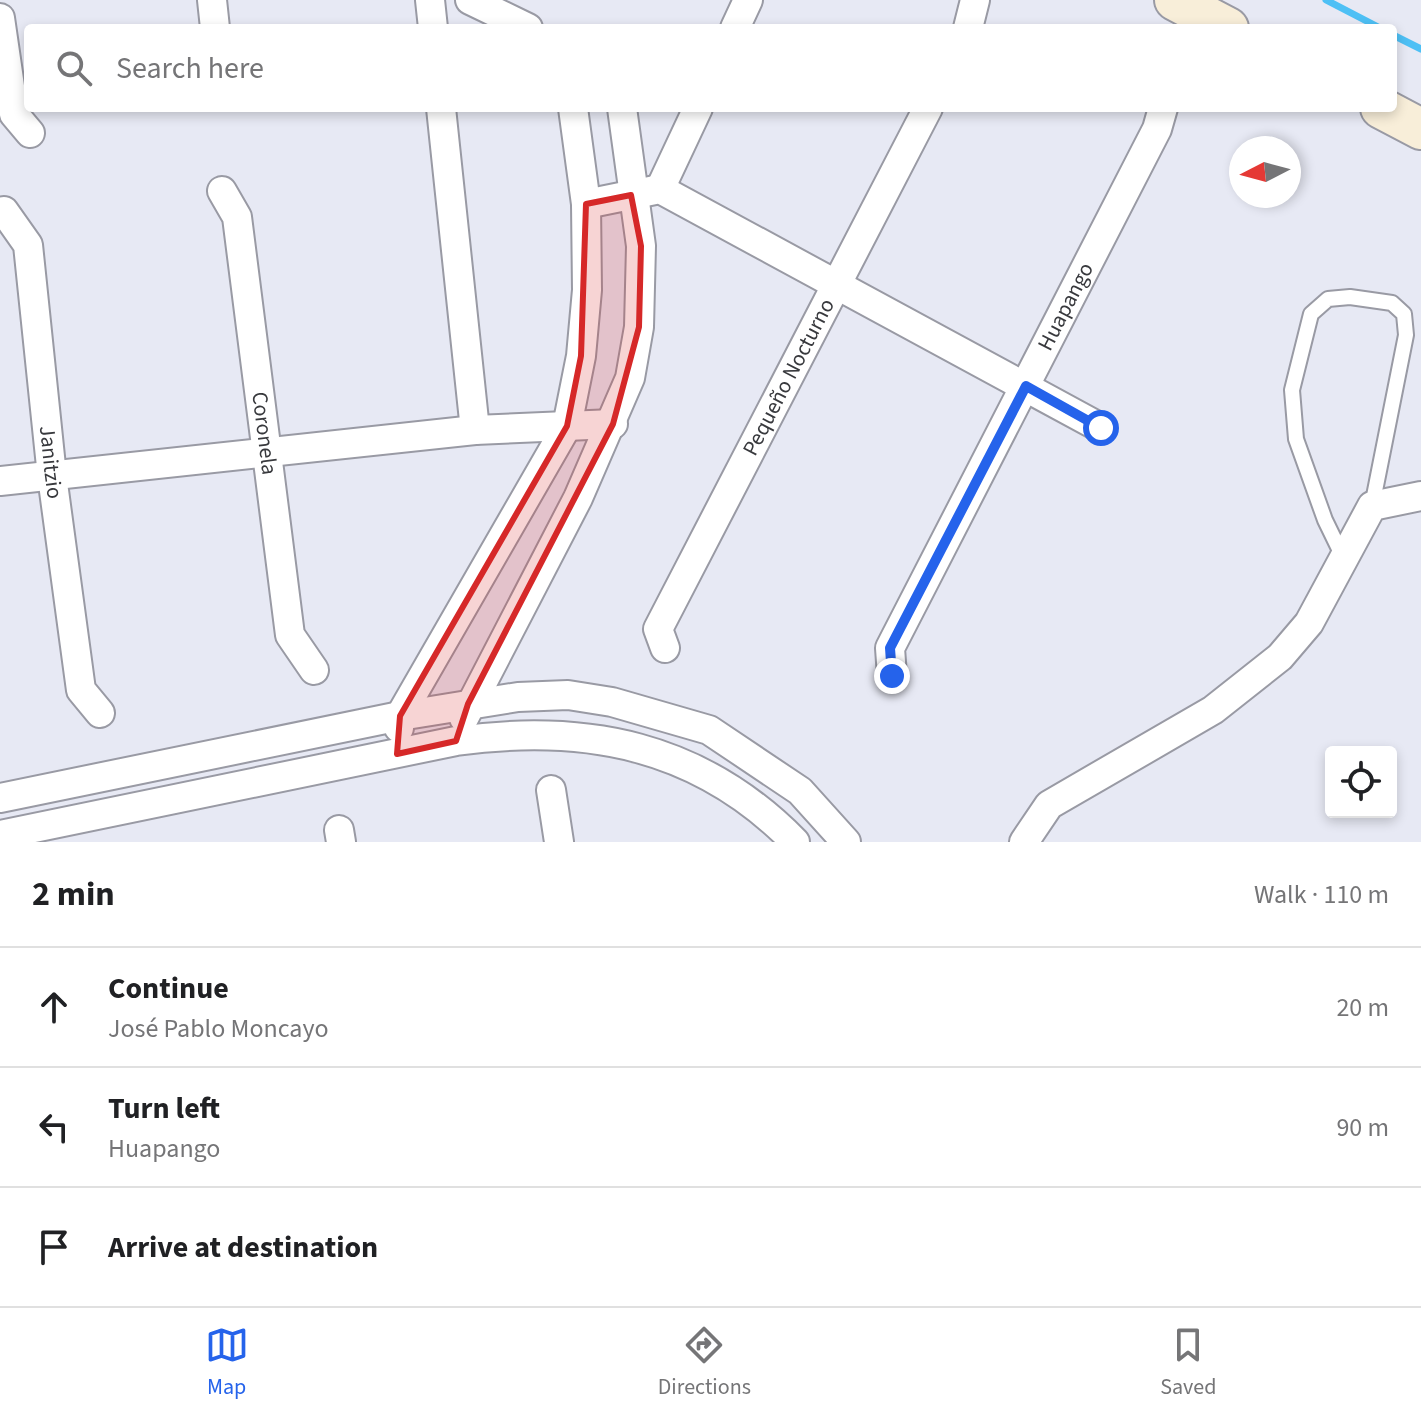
<!DOCTYPE html>
<meta charset="utf-8">
<style>
:root{--surface:#fff;--page:#f2f2f2;--text:#202124;--muted:#757577;--line:#e0e0e0;--accent:#2563eb}
body{margin:0;font-family:"Source Sans 3",sans-serif;background:var(--page);color:var(--text)}
.controls{position:absolute;right:24px;bottom:24px;display:grid;overflow:hidden;border-radius:8px;box-shadow:0 4px 12px #0003}
.controls button{width:72px;height:72px;display:grid;place-items:center;padding:0;border:0;border-bottom:2px solid var(--line);background:var(--surface);color:var(--text);font:40px sans-serif}
.compass{position:absolute;left:1229px;top:136px;width:72px;height:72px;border-radius:50%;background:var(--surface);box-shadow:0 4px 12px #0003;rotate:264deg}
.stop{position:absolute;width:24px;height:24px;margin:-18px;border:6px solid #2563eb;border-radius:50%;background:#fff}
.stop.end{background:#2563eb;border-color:#fff;box-shadow:0 2px 8px #0008}
.list{margin:0;padding:0;list-style:none}
h2{display:flex;justify-content:space-between;align-items:center;height:104px;margin:0;padding:0 32px;font-size:34px}
h2 small{font-size:26px;font-weight:400;color:var(--muted)}
.list li{display:grid;grid-template-columns:52px 1fr auto;gap:24px;align-items:center;box-sizing:border-box;height:120px;padding:0 32px;border-top:2px solid var(--line)}
.list b{display:block;font-size:30px;white-space:nowrap}
.list p{margin:0;font-size:26px;white-space:nowrap;color:var(--muted)}
.list em{font-size:26px;font-style:normal;color:var(--muted)}
.icon{flex:none;width:44px;height:44px;fill:none;stroke:currentColor;stroke-width:2;stroke-linecap:round;stroke-linejoin:round}
.map{position:relative;flex:none;width:1421px;height:842px;overflow:hidden}
.search{position:absolute;background:var(--surface);box-shadow:0 4px 12px #0003;left:24px;right:24px;top:24px;height:88px;display:flex;align-items:center;gap:20px;box-sizing:border-box;padding:0 28px;border-radius:8px;color:var(--muted);font-size:30px}
.sheet{height:464px;background:var(--surface)}
nav{display:flex;justify-content:space-around;align-items:center;box-sizing:border-box;height:112px;border-top:2px solid var(--line);background:var(--surface);font-size:22px;color:var(--muted)}
nav a{display:grid;justify-items:center;gap:4px}
nav .on{color:var(--accent)}
.map>svg:first-child{display:block}
.lines{fill:none;stroke-linecap:round;stroke-linejoin:round}
.stream{stroke:#4ec0f5;stroke-width:7}
.service-casing{stroke:#999aa4;stroke-width:18}
.minor-casing{stroke:#999aa4;stroke-width:32}
.secondary-casing{stroke:#999aa4;stroke-width:44}
.service{stroke:#fff;stroke-width:14}
.minor{stroke:#fff;stroke-width:28}
.secondary{stroke:#f8eed9;stroke-width:40}
.route{stroke:#2563eb;stroke-width:10}
.marked{fill:#d62828;fill-opacity:0.2;stroke:#d62828;stroke-width:6;stroke-linejoin:round}
.labels{text-anchor:middle;dominant-baseline:central;stroke-width:6;stroke-linejoin:round;paint-order:stroke}
.street-label{font-size:22px;fill:#38393d;stroke:#fff}
</style>
<div class="map">
<svg width="1421" height="842" viewBox="0 0 1421 842">
<rect width="100%" height="100%" fill="#e7e9f4"/>
<g class="lines">
<g class="stream">
<polyline points="1326,0 1380,28"/>
<polyline points="1393,35 1421,49"/>
</g>
<defs>
<polyline id="service" points="1343,557 1325,520 1296,439 1292,390 1311,314 1328,299 1350,297 1392,303 1404,314 1406,335 1372,506"/>
<g id="minor">
<polyline points="212,0 215,28"/>
<polyline points="430,0 433,28"/>
<polyline points="470,0 528,28"/>
<polyline points="0,18 14,114 30,133"/>
<polyline points="735,28 748,0"/>
<polyline points="968,28 975,0"/>
<polyline points="441,108 475,430"/>
<polyline points="660,189 698,108"/>
<path id="s1" d="M222,191L237,217L290,635L314,670"/>
<polyline points="586,204 660,189 1101,428"/>
<path id="s2" d="M4,211L28,245L52,476L81,690L100,713"/>
<polyline points="0,481 475,430 613,424"/>
<path id="s3" d="M665,648L658,629L928,108"/>
<path id="s4" d="M892,676L890,648L1157,129L1163,108"/>
<polyline points="464,718 578,498 630,378 639,327 641,246 622,108"/>
<polyline points="399,728 400,716 567,426 581,356 587,290 586,204 573,108"/>
<polyline points="551,790 559,842"/>
<polyline points="0,798 400,716 518,697 568,695 612,702 709,730 800,791 846,842"/>
<polyline points="339,830 341,842"/>
<path d="M0,835L456,741C586,723 700,745 795,842"/>
<polyline points="1024,842 1049,805 1213,710 1280,657 1309,623 1372,506 1421,496"/>
</g>
<g id="secondary">
<polyline points="1175,0 1228,28"/>
<polyline points="1381,108 1421,129"/>
</g>
</defs>
<use href="#service" class="service-casing"/>
<use href="#minor" class="minor-casing"/>
<use href="#secondary" class="secondary-casing"/>
<use href="#service" class="service"/>
<use href="#minor" class="minor"/>
<use href="#secondary" class="secondary"/>
</g>
<g class="lines">
<polyline class="route" points="892,676 890,648 1026,386 1101,428"/>
</g>
<path class="marked" d="M631,195L641,246L639,327L613,424L468,704L456,741L397,754L400,716L567,426L581,356L586,204Z"/>
<g class="labels">
<g class="street-label">
<text stroke="none"><textPath href="#s4" startOffset="412">Huapango</textPath></text>
<text stroke="none"><textPath href="#s3" startOffset="304">Pequeño Nocturno</textPath></text>
<text stroke="none"><textPath href="#s1" startOffset="248">Coronela</textPath></text>
<text stroke="none"><textPath href="#s2" startOffset="260">Janitzio</textPath></text>
</g>
</g>
</svg>
<div class="controls">
<button><svg class="icon" aria-label="locate" viewBox="0 0 24 24"><circle cx="12" cy="12" r="6"/><path d="M12 2v4M12 18v4M2 12h4M18 12h4"/></svg></button>
</div>
<svg class="compass" viewBox="-18 -18 36 36"><path d="M0-13l5 13h-10z" fill="#e53935"/><path d="M0 13l5-13h-10z" fill="#757577"/></svg>
<div class="stop" style="left:1101px;top:428px"></div>
<div class="stop end" style="left:892px;top:676px"></div>
<div class="search"><svg class="icon" aria-label="search" viewBox="0 0 24 24"><circle cx="10" cy="10" r="6"/><path d="M15 15l6 6"/></svg>Search here</div>
</div>
<section class="sheet">
<h2>2 min<small>Walk · 110 m</small></h2>
<ul class="list">
<li><svg class="icon" aria-label="ahead" viewBox="0 0 24 24"><path d="M12 20V5M6 11l6-6 6 6"/></svg><div><b>Continue</b><p>José Pablo Moncayo</p></div><em>20 m</em></li>
<li><svg class="icon" aria-label="left" viewBox="0 0 24 24"><path d="M17 20v-9H6M10 6l-5 5 5 5"/></svg><div><b>Turn left</b><p>Huapango</p></div><em>90 m</em></li>
<li><svg class="icon" aria-label="arrive" viewBox="0 0 24 24"><path d="M6 21V4h12l-3 4 3 4H6"/></svg><div><b>Arrive at destination</b></div></li>
</ul>
</section>
<nav>
<a class="on"><svg class="icon" aria-label="map" viewBox="0 0 24 24"><path d="M3 6l6-2 6 2 6-2v14l-6 2-6-2-6 2zM9 4v14M15 6v14"/></svg>Map</a>
<a><svg class="icon" aria-label="directions" viewBox="0 0 24 24"><path d="M12 3l9 9-9 9-9-9zM9 14v-3h6M13 9l2 2-2 2"/></svg>Directions</a>
<a><svg class="icon" aria-label="saved" viewBox="0 0 24 24"><path d="M7 4h10v16l-5-4-5 4z"/></svg>Saved</a>
</nav>
